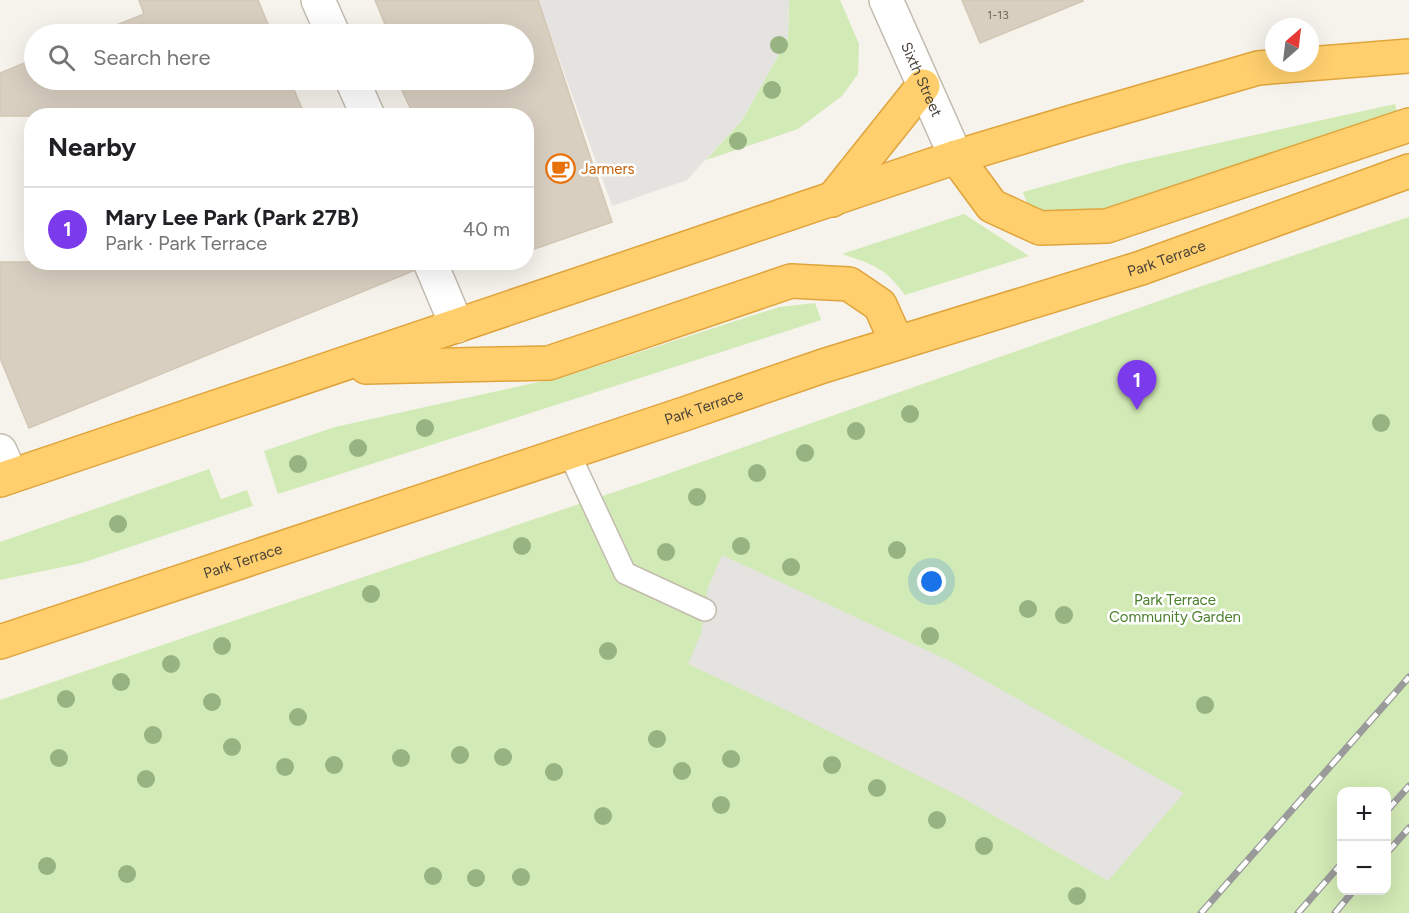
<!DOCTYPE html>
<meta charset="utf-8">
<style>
:root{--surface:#fff;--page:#f6f6f6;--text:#202124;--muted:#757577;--line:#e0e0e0;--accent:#7c3aed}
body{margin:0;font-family:Figtree,sans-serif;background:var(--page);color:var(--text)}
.controls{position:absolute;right:18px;bottom:18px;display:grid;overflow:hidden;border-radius:12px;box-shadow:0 6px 24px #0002}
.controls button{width:54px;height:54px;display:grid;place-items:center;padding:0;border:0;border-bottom:2px solid var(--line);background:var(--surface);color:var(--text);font:30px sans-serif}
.compass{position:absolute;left:1265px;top:18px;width:54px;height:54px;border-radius:50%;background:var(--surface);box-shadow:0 6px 24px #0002;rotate:28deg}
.you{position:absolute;left:932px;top:582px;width:21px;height:21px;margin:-15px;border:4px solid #fff;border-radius:50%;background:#1a73e8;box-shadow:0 0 0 9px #1a73e833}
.badge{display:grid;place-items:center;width:39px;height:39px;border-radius:50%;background:var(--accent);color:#fff;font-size:20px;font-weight:700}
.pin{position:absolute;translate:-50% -50px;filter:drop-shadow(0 2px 3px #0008)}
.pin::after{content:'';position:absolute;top:32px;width:21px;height:18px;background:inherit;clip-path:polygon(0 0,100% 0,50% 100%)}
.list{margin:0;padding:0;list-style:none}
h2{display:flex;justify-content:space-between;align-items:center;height:78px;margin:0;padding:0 24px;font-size:26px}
h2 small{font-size:20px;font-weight:400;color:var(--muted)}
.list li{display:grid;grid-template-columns:39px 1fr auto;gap:18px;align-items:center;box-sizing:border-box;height:84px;padding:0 24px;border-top:2px solid var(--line)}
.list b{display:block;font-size:22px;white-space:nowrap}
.list p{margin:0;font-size:20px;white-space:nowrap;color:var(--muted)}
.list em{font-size:20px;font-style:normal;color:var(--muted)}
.icon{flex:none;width:33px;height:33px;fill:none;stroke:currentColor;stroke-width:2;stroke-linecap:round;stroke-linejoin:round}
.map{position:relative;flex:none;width:1409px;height:913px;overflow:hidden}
.search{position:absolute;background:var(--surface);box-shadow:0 6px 24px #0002;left:24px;top:24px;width:510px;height:66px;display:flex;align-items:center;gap:15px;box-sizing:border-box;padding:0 21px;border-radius:33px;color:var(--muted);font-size:22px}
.panel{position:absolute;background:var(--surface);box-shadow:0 6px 24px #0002;left:24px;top:108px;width:510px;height:162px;border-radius:24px}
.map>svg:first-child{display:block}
.green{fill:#d2eab5;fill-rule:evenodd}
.parking{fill:#e5e3e0}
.building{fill:#d8cfc1;stroke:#d3c7b4;stroke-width:1.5}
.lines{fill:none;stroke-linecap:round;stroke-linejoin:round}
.lane-casing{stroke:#c2bbae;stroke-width:24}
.street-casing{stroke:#c2bbae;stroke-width:36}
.highway-casing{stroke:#e0a43c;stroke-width:36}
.lane{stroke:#fff;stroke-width:21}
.street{stroke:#fff;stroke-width:33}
.highway{stroke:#ffcf6e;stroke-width:33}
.rail-casing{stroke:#9a9a9a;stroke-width:7}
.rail{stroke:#fff;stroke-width:4.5;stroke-dasharray:14;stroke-linecap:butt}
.tree{fill:#97b381}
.labels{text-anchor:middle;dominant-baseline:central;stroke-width:5;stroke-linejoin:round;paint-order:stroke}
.number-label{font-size:12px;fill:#6e675b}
.street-label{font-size:15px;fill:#4b4439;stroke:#fff}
.food-label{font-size:15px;fill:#c56008;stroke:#fff;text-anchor:start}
.park-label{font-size:15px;fill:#4a7f2a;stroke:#fff}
</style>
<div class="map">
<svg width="1409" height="913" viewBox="0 0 1409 913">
<rect width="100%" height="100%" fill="#f6f3ec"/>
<g class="green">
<polygon points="789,0 840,0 859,44 858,74 842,96 798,129 706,160 742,120 788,38"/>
<polygon points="1395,104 1398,115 1089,216 1030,211 1023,192 1128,163"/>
<path d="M964,214L1029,256L905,295C884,267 874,265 842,254Z"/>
<path d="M1409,217V913H0V700L650,480L1190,290ZM1342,792H1386V890H1342Z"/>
<polygon points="815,303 821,320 278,494 264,451 335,427 566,376 779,307"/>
<polygon points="209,469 221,499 247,490 253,506 82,563 0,580 0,542"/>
</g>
<g class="parking">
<polygon points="538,0 789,0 788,38 742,120 687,180 612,206"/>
<polygon points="722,555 954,663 1184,793 1108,881 963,798 792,713 688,664 701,633 708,588"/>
</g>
<g class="building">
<polygon points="139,0 258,0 272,34 94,34 144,14"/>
<polygon points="375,0 538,0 612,222 526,252 526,116 414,116 397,80 524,80 524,34 389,34"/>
<polygon points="962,0 1082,0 1083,1 980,43"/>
<polygon points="34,59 34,80 290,80 305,116 0,116 0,73"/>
<polygon points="0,262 412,262 413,271 29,428 0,358"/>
</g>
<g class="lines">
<defs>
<polyline id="lane" points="568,451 625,573 705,610"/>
<g id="street">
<polyline points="318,0 333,34"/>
<path id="s1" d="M886,0L956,157"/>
<polyline points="352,80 368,116"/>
<polyline points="430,262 457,326"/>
<polyline points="0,451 11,476"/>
</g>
<g id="highway">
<polyline points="956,157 992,206 1040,228 1107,226 1409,125"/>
<polyline points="832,200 923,86"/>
<polyline points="366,367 549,363 791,281 849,284 880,305 897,343"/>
<polyline points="0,480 956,157 1072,122 1258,68 1409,56"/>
<path id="s2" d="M0,642L684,414L823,366L1141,268L1409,171"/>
</g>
</defs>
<use href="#lane" class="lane-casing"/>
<use href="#street" class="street-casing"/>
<use href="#highway" class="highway-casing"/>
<use href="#lane" class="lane"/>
<use href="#street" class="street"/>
<use href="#highway" class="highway"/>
<defs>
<g id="rail">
<polyline points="1386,812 1409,786"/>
<polyline points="1386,854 1409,828"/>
<polyline points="1201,913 1409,677"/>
<polyline points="1298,913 1342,863"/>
<polyline points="1335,913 1354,890"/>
</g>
</defs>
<use href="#rail" class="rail-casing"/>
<use href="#rail" class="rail"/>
</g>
<g class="tree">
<circle cx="779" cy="45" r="9"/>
<circle cx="772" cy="90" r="9"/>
<circle cx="738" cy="141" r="9"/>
<circle cx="910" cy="414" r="9"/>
<circle cx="1381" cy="423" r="9"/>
<circle cx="425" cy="428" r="9"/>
<circle cx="856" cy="431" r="9"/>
<circle cx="358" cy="448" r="9"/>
<circle cx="805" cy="453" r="9"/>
<circle cx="298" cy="464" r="9"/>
<circle cx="757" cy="473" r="9"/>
<circle cx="697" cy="497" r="9"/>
<circle cx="118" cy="524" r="9"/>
<circle cx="522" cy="546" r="9"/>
<circle cx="741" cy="546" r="9"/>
<circle cx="897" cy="550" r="9"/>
<circle cx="666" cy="552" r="9"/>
<circle cx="791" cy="567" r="9"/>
<circle cx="371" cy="594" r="9"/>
<circle cx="1028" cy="609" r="9"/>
<circle cx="1064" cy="615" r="9"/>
<circle cx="930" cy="636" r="9"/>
<circle cx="222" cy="646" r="9"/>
<circle cx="608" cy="651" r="9"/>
<circle cx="171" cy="664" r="9"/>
<circle cx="121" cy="682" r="9"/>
<circle cx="66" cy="699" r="9"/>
<circle cx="212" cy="702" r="9"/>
<circle cx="1205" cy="705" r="9"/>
<circle cx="298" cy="717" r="9"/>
<circle cx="153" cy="735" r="9"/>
<circle cx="657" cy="739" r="9"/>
<circle cx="232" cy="747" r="9"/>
<circle cx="460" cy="755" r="9"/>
<circle cx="503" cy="757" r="9"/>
<circle cx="59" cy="758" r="9"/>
<circle cx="401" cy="758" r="9"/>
<circle cx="731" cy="759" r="9"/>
<circle cx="334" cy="765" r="9"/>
<circle cx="832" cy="765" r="9"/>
<circle cx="285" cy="767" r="9"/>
<circle cx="682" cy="771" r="9"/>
<circle cx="554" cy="772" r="9"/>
<circle cx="146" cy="779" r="9"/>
<circle cx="877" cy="788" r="9"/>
<circle cx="721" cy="805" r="9"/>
<circle cx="603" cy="816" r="9"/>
<circle cx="937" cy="820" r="9"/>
<circle cx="984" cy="846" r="9"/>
<circle cx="47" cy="866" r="9"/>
<circle cx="127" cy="874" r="9"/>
<circle cx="433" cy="876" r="9"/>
<circle cx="521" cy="877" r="9"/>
<circle cx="476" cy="878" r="9"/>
<circle cx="1077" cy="896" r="9"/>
</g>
<defs>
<symbol id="cafe-ring" viewBox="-11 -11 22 22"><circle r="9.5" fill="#fff" stroke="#e8710a" stroke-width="1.5"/><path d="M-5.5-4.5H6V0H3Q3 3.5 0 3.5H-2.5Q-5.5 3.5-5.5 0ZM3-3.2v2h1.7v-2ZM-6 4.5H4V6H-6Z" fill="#e8710a"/></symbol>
</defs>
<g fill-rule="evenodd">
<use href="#cafe-ring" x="544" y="152" width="33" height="33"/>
</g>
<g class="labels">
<g class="number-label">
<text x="998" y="15">1-13</text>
</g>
<g class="street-label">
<text stroke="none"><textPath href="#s1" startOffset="87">Sixth Street</textPath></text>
<text stroke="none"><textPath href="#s2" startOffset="1228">Park Terrace</textPath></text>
<text stroke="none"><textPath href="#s2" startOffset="742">Park Terrace</textPath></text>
<text stroke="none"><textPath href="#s2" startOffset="256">Park Terrace</textPath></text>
</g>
<g class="food-label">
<text x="581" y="169">Jarmers</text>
</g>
<g class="park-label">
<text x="1175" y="600">Park Terrace<tspan x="1175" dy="17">Community Garden</tspan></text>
</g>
</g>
</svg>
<div class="controls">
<button>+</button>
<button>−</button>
</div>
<svg class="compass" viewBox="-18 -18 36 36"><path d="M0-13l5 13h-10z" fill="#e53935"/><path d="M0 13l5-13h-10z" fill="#757577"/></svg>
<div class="you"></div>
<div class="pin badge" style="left:1137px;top:410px">1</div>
<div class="search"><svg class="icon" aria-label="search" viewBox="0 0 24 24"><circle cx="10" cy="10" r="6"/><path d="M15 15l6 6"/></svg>Search here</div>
<section class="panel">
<h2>Nearby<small></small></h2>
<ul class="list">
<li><span class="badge">1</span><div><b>Mary Lee Park (Park 27B)</b><p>Park · Park Terrace</p></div><em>40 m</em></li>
</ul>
</section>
</div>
